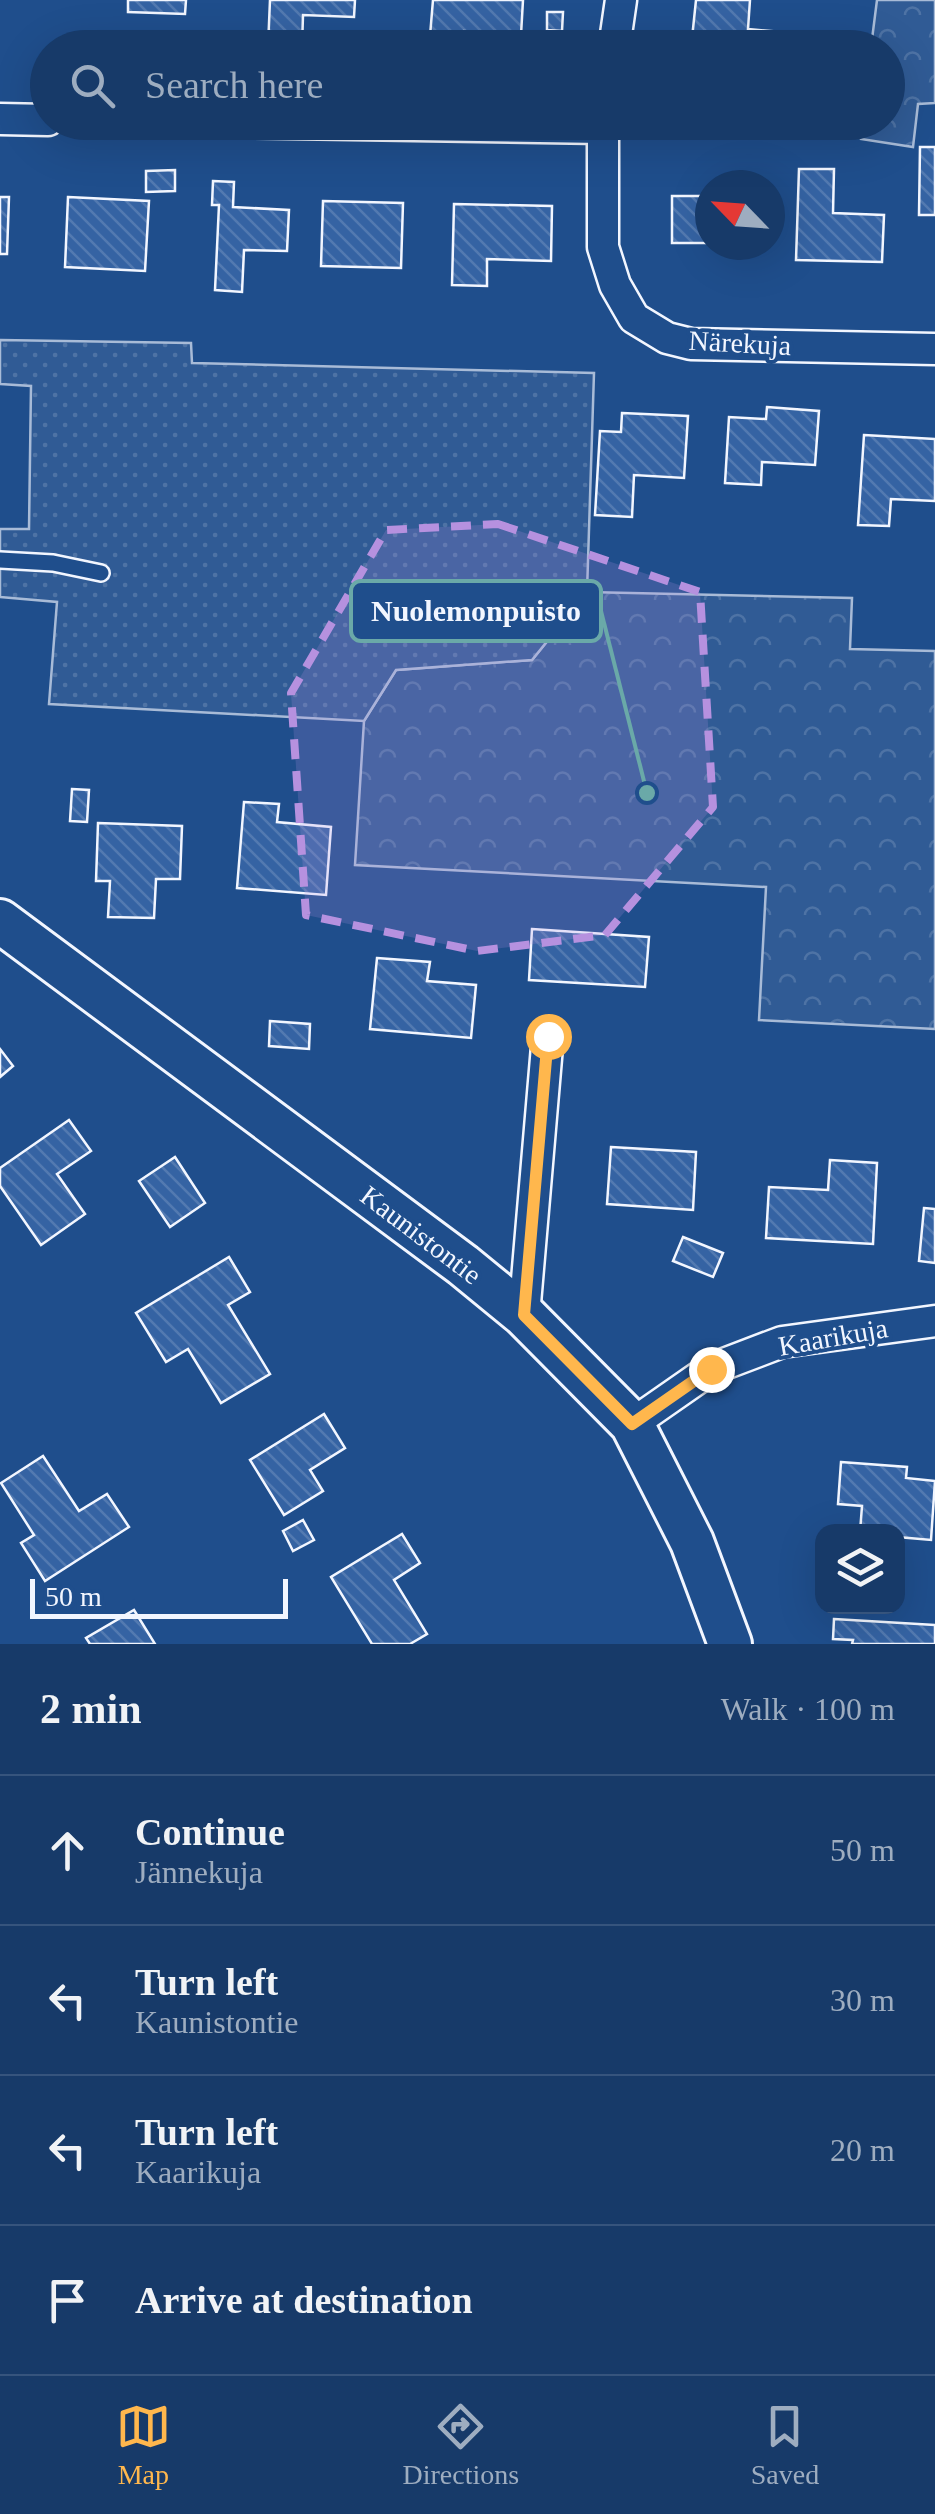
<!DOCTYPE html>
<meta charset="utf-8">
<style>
:root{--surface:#173a69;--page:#244571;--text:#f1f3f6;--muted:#9eadc0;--line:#36547d;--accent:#ffb74d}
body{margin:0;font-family:"Times New Roman",serif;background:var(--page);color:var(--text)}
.controls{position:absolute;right:30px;bottom:30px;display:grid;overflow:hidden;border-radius:20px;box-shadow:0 10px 40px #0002}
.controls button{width:90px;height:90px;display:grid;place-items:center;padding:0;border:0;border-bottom:2px solid var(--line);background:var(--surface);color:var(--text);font:50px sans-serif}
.compass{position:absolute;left:695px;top:170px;width:90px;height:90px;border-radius:50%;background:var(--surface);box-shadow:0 10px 40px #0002;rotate:295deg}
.scale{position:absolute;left:30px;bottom:25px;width:258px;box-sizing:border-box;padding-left:10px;border:5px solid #f2f6ff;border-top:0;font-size:28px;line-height:35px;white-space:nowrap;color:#f2f6ff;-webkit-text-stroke:8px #1f4e8c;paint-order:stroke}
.stop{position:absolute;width:30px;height:30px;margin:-22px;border:8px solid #ffb74d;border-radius:50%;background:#fff}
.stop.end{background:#ffb74d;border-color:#fff;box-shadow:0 2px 10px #0008}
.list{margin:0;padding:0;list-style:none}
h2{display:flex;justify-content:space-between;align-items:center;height:130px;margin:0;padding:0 40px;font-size:42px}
h2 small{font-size:32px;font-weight:400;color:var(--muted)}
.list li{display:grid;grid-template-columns:65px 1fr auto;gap:30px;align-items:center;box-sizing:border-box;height:150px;padding:0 40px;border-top:2px solid var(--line)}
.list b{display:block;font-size:38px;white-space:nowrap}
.list p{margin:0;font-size:32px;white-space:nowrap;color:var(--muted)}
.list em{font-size:32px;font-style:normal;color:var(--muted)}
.icon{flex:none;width:55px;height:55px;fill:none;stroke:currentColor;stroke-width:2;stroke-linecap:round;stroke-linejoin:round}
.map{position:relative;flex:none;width:935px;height:1644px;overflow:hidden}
.search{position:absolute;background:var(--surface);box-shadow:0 10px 40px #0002;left:30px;right:30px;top:30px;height:110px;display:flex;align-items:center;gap:25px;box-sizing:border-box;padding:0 35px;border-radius:55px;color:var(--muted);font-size:38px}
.sheet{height:730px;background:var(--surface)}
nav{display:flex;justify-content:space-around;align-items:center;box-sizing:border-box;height:140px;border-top:2px solid var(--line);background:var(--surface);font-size:28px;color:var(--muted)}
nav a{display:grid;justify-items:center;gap:5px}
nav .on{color:var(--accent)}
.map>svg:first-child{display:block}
.forest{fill:url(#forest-crowns);stroke:#a8bbd7;stroke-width:2.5}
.park{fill:url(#park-dots);stroke:#a8bbd7;stroke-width:2.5}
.building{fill:url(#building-back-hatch);stroke:#f2f6ff;stroke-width:2.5}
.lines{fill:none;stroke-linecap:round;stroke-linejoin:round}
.lane-casing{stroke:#f2f6ff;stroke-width:20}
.street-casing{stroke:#f2f6ff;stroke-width:35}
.secondary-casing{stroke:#f2f6ff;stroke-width:48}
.lane{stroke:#1f4e8c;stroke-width:15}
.street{stroke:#1f4e8c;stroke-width:30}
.secondary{stroke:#1f4e8c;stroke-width:42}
.route{stroke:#ffb74d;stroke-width:12}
.marked{fill:#b691df;fill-opacity:0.2;stroke:#b691df;stroke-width:8;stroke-dasharray:20 12;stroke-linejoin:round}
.labels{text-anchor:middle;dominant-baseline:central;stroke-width:8;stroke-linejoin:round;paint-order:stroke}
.street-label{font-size:28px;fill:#f2f6ff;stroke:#1f4e8c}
.leader{fill:none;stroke:#6aa9a8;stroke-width:4}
.callout-dot{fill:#6aa9a8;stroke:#1f4e8c;stroke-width:4}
.callout{fill:#1f4e8c;stroke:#6aa9a8;stroke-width:4}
.callout-label{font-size:30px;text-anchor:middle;font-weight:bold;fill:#f2f6ff}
</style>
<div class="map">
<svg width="935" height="1644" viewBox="0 0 935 1644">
<defs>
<pattern id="forest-crowns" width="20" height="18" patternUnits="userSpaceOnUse" patternTransform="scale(2.5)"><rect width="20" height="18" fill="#305b95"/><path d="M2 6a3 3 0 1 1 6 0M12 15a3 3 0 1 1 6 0" fill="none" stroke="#4e73a5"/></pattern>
<pattern id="park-dots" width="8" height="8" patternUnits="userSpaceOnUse" patternTransform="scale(2.5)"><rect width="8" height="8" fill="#305b95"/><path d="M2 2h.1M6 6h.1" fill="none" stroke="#4e73a5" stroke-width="1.8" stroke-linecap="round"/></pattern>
<pattern id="building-back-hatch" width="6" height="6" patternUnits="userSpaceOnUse" patternTransform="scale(2.5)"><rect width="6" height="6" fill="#3563a3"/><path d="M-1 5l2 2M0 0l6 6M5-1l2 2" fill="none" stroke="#537ab1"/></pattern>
</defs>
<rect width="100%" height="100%" fill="#1f4e8c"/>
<g class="forest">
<polygon points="877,0 935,0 935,103 918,104 913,147 861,139 863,123 888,122 888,48 871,47"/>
<polygon points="587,592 852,598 850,649 935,651 935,1029 759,1020 766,887 355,865 364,721 396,670 532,660"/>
</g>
<polygon class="park" points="0,340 191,343 192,363 594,373 587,592 532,660 396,670 364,721 49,704 57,602 0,597 0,529 29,529 31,386 0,384"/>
<g class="building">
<polygon points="128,0 186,0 185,14 128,12"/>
<polygon points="270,0 355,0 354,17 303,15 302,48 268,47"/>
<polygon points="433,0 523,0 521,35 464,31 462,48 429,48"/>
<polygon points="696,0 750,0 748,29 805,34 804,48 691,48"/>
<polygon points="547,12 563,12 562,31 547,30"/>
<polygon points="920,147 935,147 935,215 919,215"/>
<polygon points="799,169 834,169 833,213 884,215 882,262 796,260"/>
<polygon points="175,170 175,191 146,192 146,171"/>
<polygon points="213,181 234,182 233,207 289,210 287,251 244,250 242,292 215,290 219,205 212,205"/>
<rect x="672" y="196" width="38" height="47"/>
<polygon points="0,197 9,197 7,254 0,254"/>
<polygon points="68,197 149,201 145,271 65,267"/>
<polygon points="323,201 403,203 401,268 321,266"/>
<polygon points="454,204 552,206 551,261 487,259 487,286 452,285"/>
<polygon points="767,407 819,411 815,465 762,462 761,485 725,483 729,417 766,419"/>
<polygon points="622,413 688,416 684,478 634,475 632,517 595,515 600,431 621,432"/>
<polygon points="864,435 935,439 935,501 891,499 889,526 858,525"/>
<polygon points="72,789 89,790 87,822 70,821"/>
<polygon points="244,802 279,804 277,822 331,827 326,895 237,888"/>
<polygon points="98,823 182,826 180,879 156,879 154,918 108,917 110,881 96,881"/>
<polygon points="532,929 649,937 645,987 529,980"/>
<polygon points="377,958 430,962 427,981 476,985 471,1038 370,1029"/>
<polygon points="270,1021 310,1024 309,1049 269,1046"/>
<polygon points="0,1049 13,1066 0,1077"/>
<polygon points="69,1120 91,1151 57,1174 85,1214 41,1245 0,1186 0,1168"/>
<polygon points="611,1147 696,1152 693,1210 607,1204"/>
<polygon points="175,1157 205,1203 170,1227 139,1181"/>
<polygon points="830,1160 877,1163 873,1244 766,1238 769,1187 828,1190"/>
<polygon points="924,1208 935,1209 935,1263 919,1261"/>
<polygon points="683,1237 723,1253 713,1277 673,1261"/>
<polygon points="229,1257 250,1292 228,1305 270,1374 221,1403 188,1349 166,1362 136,1313"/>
<polygon points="324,1414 345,1448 310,1470 323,1491 284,1515 250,1460"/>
<polygon points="43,1456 79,1511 107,1494 129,1527 45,1581 21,1543 34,1535 1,1483"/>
<polygon points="841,1462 907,1467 906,1478 935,1481 931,1540 898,1537 898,1532 860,1532 862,1506 838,1504"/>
<polygon points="303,1520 314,1540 293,1551 283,1531"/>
<polygon points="402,1534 420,1563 394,1580 427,1634 410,1644 372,1644 331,1577"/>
<polygon points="134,1610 155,1644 90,1644 86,1638"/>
<polygon points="834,1619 935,1625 935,1644 852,1644 853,1640 833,1639"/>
</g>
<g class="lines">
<defs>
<polyline id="lane" points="0,560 53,563 101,573"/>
<g id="street">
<polyline points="614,48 621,0"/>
<polyline points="0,119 48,120"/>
<polyline points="221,122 602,128"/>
<polyline points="603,122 603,247 615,285 634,318 667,338 691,344 935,349"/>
<polyline points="524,1315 548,1035"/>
<polyline points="632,1424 711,1369 782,1342 935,1321"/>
</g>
<polyline id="secondary" points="0,921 463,1265 524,1315 632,1424 692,1542 730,1644"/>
</defs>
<use href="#lane" class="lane-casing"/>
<use href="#street" class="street-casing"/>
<use href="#secondary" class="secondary-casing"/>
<use href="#lane" class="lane"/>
<use href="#street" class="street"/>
<use href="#secondary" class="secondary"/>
</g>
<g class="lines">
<polyline class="route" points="548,1036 524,1315 632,1424 711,1369"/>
</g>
<path class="marked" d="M498,524L700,592L713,807L605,935L477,951L306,915L291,693L386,530Z"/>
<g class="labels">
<g class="street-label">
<text transform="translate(740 343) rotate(3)">Närekuja</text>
<text transform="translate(421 1235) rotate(37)">Kaunistontie</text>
<text transform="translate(833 1337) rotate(-10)">Kaarikuja</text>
</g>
</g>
<path class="leader" d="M647 793L601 611"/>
<circle class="callout-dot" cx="647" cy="793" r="10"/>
<rect class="callout" x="351" y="581" width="250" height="60" rx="10"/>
<g class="callout-label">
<text x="476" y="621">Nuolemonpuisto</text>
</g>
</svg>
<div class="controls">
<button><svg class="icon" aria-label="layers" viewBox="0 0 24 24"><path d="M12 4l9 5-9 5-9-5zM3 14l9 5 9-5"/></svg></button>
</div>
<svg class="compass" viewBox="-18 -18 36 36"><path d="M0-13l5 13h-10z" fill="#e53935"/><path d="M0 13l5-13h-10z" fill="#9eadc0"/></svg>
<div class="scale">50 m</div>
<div class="stop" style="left:548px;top:1036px"></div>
<div class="stop end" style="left:711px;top:1369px"></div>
<div class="search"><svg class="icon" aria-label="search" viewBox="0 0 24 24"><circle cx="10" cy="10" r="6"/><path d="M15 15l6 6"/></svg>Search here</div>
</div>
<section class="sheet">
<h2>2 min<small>Walk · 100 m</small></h2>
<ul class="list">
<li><svg class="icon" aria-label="ahead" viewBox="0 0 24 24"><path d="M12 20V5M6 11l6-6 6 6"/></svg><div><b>Continue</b><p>Jännekuja</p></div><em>50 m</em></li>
<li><svg class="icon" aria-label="left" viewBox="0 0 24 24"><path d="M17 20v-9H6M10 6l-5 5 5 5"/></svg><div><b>Turn left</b><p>Kaunistontie</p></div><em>30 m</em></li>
<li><svg class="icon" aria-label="left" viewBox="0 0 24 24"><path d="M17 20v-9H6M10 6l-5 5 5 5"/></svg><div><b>Turn left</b><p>Kaarikuja</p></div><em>20 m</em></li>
<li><svg class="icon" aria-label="arrive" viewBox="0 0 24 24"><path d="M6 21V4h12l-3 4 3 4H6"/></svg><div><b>Arrive at destination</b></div></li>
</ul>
</section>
<nav>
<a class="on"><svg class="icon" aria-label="map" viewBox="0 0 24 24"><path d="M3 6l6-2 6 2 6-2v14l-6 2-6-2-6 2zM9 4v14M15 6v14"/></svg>Map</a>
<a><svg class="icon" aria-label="directions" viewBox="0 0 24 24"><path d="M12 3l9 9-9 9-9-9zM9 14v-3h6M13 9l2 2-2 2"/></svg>Directions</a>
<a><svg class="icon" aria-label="saved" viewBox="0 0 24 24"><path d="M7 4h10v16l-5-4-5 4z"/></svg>Saved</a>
</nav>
